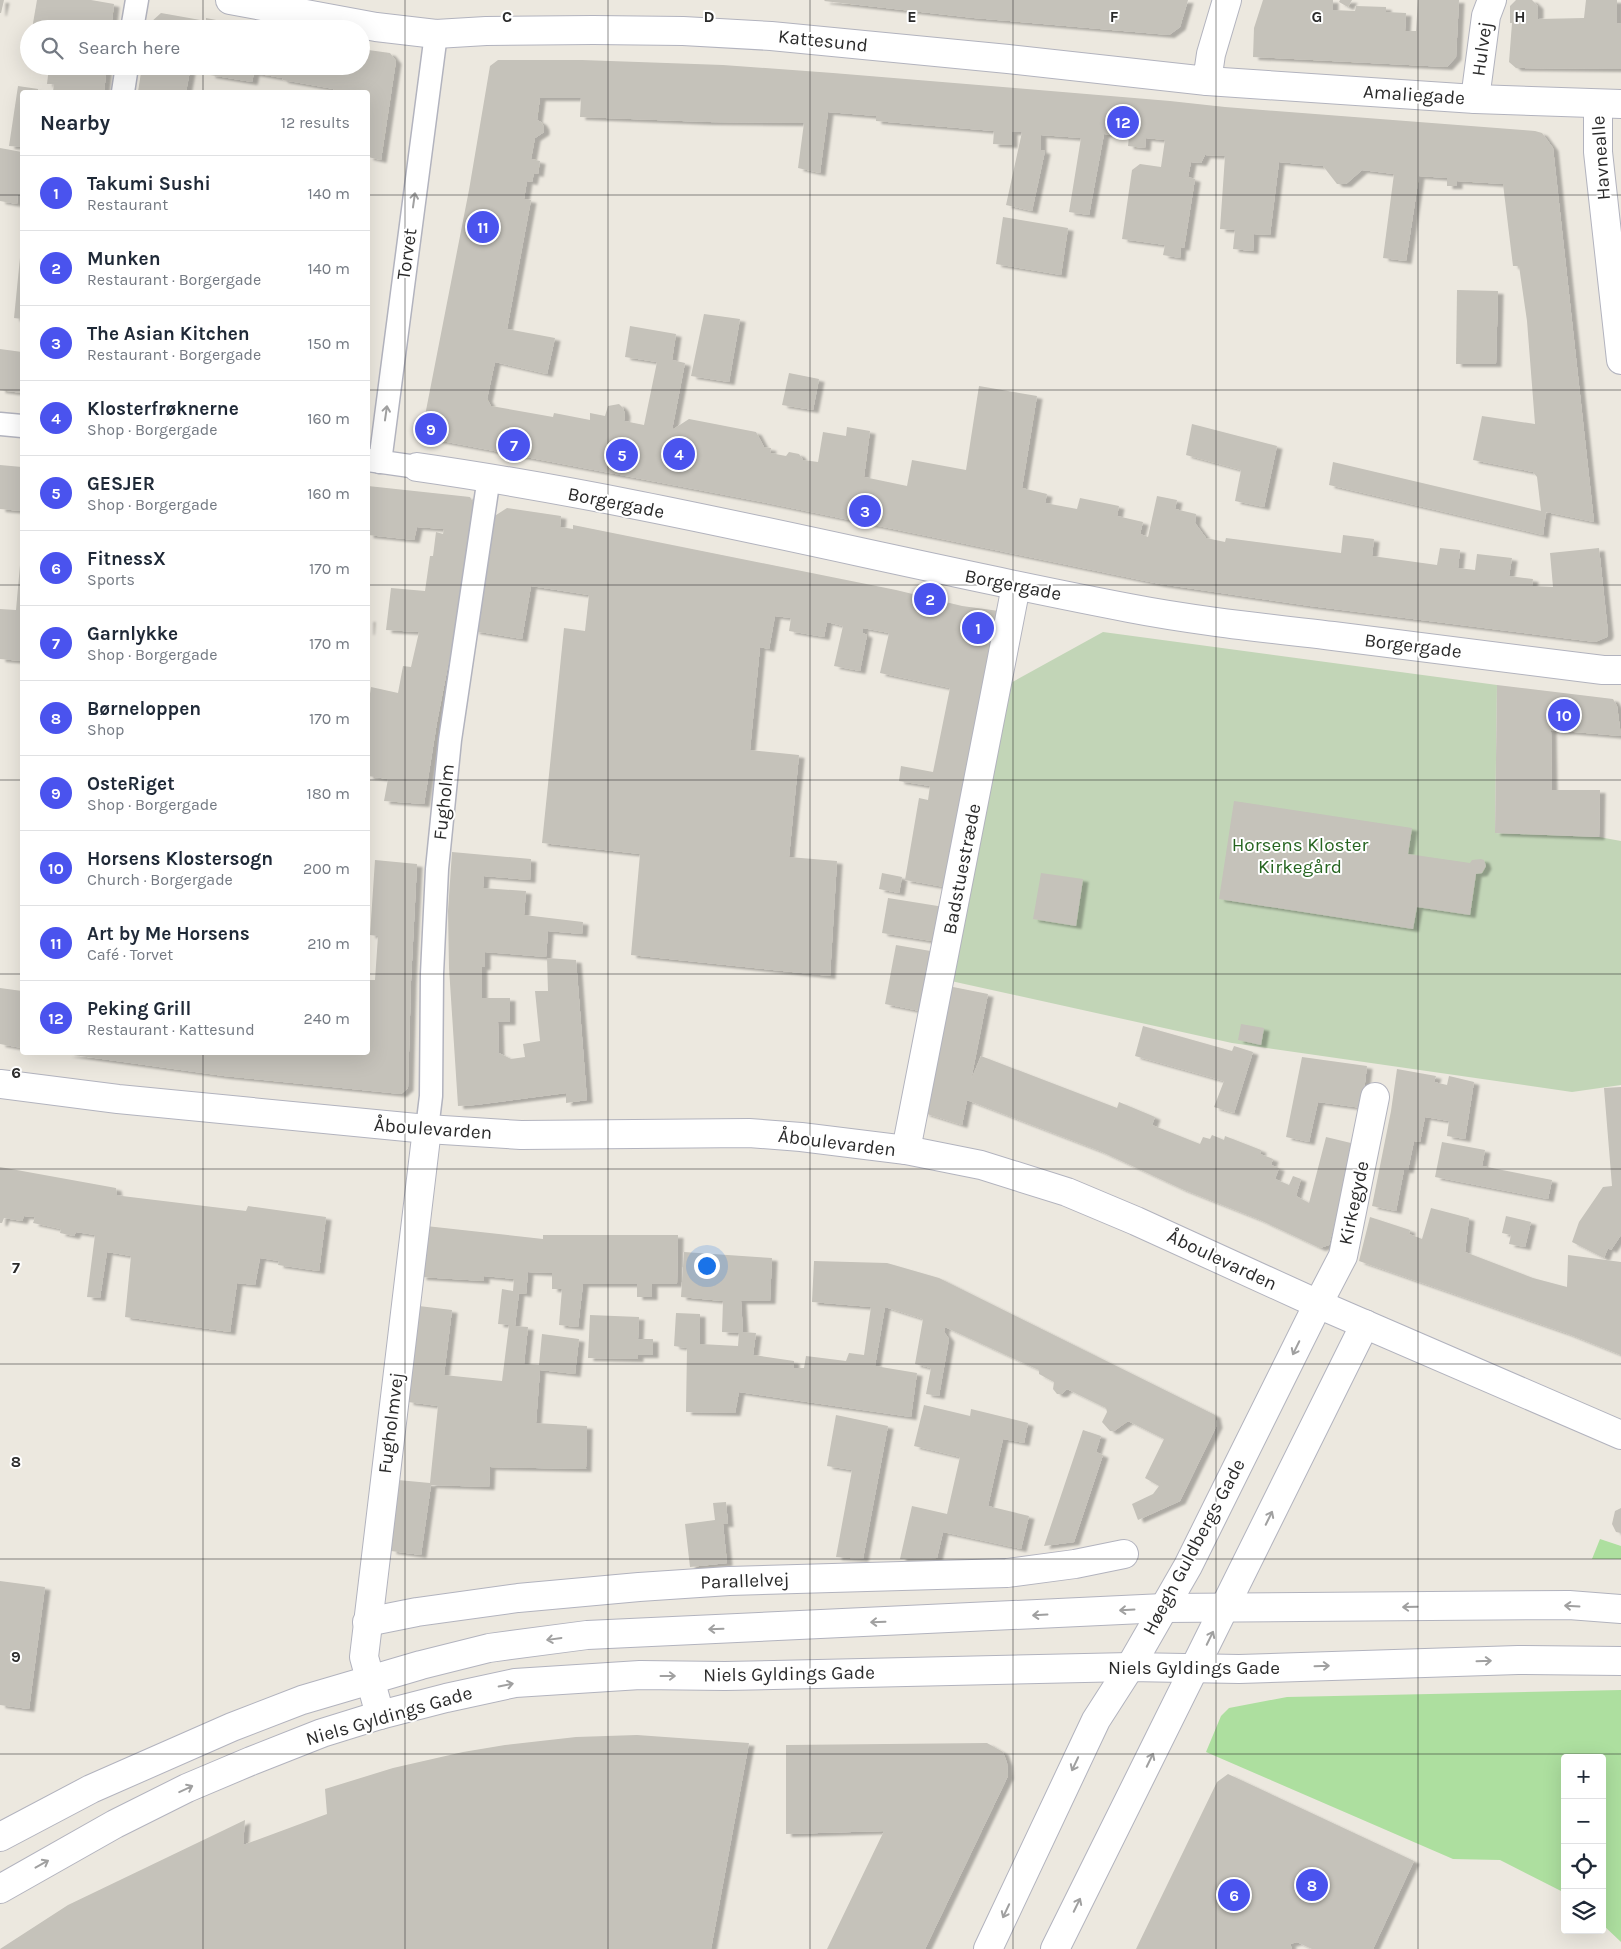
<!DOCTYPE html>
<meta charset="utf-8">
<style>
:root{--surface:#fff;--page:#f6f6f7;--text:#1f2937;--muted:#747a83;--line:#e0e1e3;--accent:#4a53ee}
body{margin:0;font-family:Karla,sans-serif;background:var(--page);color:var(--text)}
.controls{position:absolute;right:15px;bottom:15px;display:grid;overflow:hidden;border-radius:5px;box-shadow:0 5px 20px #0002}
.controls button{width:45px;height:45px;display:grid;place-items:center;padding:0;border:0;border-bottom:1px solid var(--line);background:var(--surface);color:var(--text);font:25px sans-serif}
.you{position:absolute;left:706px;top:1265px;width:18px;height:18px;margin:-12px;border:4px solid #fff;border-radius:50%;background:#1a73e8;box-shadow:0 0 0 8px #1a73e833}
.badge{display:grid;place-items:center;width:32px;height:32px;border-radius:50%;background:var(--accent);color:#fff;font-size:16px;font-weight:700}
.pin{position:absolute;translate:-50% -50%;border:2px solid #fff;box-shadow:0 1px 5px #0006}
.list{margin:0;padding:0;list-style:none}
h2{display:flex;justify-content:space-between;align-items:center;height:65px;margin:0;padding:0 20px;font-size:21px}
h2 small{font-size:16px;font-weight:400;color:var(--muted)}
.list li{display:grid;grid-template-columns:32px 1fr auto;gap:15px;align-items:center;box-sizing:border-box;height:75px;padding:0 20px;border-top:1px solid var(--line)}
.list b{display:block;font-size:19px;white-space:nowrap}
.list p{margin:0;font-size:16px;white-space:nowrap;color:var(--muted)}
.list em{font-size:16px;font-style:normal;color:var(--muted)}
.icon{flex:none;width:28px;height:28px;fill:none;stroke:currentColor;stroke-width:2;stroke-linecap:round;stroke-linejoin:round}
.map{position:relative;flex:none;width:1621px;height:1949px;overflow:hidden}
.search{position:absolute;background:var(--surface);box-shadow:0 5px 20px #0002;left:20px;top:20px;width:350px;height:55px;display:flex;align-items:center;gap:12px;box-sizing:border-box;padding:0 18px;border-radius:28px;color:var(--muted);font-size:19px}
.panel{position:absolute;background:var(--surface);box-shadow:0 5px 20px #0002;left:20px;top:90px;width:350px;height:965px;border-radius:5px}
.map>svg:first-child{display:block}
.green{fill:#addf9f}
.cemetery{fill:#c2d5b7}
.building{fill:#c5c2ba;filter:url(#shadow)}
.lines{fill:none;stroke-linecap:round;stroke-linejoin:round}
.pedestrian-casing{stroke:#b2b3be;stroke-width:25}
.minor-casing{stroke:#b2b3be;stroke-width:30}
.tertiary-casing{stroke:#b2b3be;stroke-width:30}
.pedestrian{stroke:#fff;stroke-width:22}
.minor{stroke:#fff;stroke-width:28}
.tertiary{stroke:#fff;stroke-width:28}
.oneway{stroke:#a0a0a0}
.grid{fill:none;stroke:#2b2b2b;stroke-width:1;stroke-opacity:0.55}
.labels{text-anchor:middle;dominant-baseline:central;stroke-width:4;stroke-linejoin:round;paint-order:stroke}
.street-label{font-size:19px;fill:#2b2b2b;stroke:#fff}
.park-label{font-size:19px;fill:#25641f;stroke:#fff}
.grid-label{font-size:16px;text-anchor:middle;font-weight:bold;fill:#2b2b2b;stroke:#fff;stroke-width:4;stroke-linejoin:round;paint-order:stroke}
</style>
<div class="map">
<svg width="1621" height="1949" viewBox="0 0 1621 1949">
<defs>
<filter id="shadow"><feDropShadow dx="5.5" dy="3" stdDeviation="1" flood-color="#0004"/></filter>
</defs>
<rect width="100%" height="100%" fill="#ece8df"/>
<g class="green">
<polygon points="1600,1539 1621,1546 1621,1559 1592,1559"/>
<polygon points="1621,1690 1621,1942 1602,1924 1602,1758 1565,1758 1565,1893 1500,1860 1453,1859 1206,1752 1221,1716 1229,1708 1287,1697"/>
</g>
<polygon class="cemetery" points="1103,632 1497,685 1495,833 1599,837 1621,841 1621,1085 1572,1092 1232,1043 951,981 1007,685"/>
<g class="building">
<polygon points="0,0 4,0 1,13 0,13"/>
<polygon points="37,0 91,0 114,4 111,29 32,29"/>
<polygon points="825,0 1188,0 1180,27 1169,35 974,18 824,1"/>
<polygon points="1263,0 1333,0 1333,10 1355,11 1356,6 1386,7 1386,12 1406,13 1405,31 1416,31 1418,0 1459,0 1456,57 1447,67 1253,57 1254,28"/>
<polygon points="1340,0 1352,0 1348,7 1339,2"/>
<polygon points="1516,0 1532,0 1538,6 1538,19 1584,18 1586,0 1617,0 1617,23 1621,24 1621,69 1516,68 1509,62 1512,23 1510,23 1510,6"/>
<polygon points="161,13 206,21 206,18 263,29 150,29 151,22"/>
<polygon points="361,49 390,53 396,61 381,160 368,157 368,92 333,92 334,89 283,80 282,78 254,73 252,82 210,75 211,66 361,66"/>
<polygon points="498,60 582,60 723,65 833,73 1170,101 1225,107 1535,131 1542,133 1553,148 1594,522 1546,512 1543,535 1329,485 1333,462 1541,511 1537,477 1533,472 1473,460 1482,416 1535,424 1527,321 1519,266 1513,266 1503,184 1457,181 1457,186 1447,186 1447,178 1419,176 1406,261 1383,258 1394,174 1362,170 1346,184 1337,184 1323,166 1279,162 1270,235 1254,234 1253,251 1233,249 1235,230 1220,229 1225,156 1205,155 1201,163 1191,162 1188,177 1195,179 1184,248 1181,247 1180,258 1163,255 1165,245 1122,239 1132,170 1140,164 1161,167 1165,140 1146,138 1145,148 1128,146 1129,136 1104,134 1089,215 1069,212 1081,138 1041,135 1041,150 1045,151 1032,211 1006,205 1022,132 1012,132 1012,145 993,144 994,131 876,121 876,116 828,112 820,173 798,168 804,123 708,122 580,117 581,98 540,98 537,120 541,122 544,127 544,132 535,138 531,159 540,161 538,174 534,173 532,182 527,181 524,199 531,200 507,329 555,338 547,374 495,362 487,399 491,406 553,417 554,413 590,420 590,413 605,416 608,406 619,404 623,408 625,414 624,421 644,425 657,362 625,357 630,326 676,334 672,360 685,363 672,430 689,419 756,432 764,447 771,448 770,453 786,456 789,452 799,454 803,460 818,462 823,432 846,436 847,427 870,431 864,477 907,486 912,460 966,470 979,386 1037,396 1022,488 1047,494 1045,503 1077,509 1080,498 1119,506 1117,516 1143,522 1140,534 1148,537 1157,496 1177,500 1175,509 1196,514 1195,523 1206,538 1225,542 1226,538 1341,553 1343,535 1374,539 1372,556 1437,565 1440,548 1460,550 1458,568 1475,570 1477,554 1512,558 1509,576 1533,579 1532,586 1553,587 1550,553 1599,548 1608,633 1607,637 1595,642 1310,606 1160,584 762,502 426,438 422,431 469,190 490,66"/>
<polygon points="64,66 107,66 104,92 53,92 54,84 47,84 49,67"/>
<polygon points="142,66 178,66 178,69 190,71 186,92 138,92"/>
<polygon points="18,86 38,89 38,92 22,92 22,147 9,146"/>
<polygon points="0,148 22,152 22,195 18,194 17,204 0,201"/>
<polygon points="1003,217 1068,228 1061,275 996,264"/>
<polygon points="21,248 22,248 22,319 14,318"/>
<polygon points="1457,290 1498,291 1496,364 1456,364"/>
<polygon points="704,314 740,319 729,382 691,376"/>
<polygon points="0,349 22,352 22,393 0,390"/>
<polygon points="789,373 819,379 813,410 782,405"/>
<polygon points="1192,424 1277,446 1264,507 1235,501 1241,470 1186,455"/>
<polygon points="0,465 22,467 22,511 0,509"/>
<polygon points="368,486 470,497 478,512 437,722 424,804 384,801 388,779 368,776 368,707 371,687 398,693 403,666 411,667 419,632 386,630 391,588 425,591 430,556 433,556 436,532 443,534 444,529 417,527 414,540 368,535"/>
<polygon points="507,508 561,516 560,527 573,529 573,525 896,590 962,606 999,611 950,888 905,880 919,798 928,800 930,786 899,781 901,766 933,772 950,688 880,673 889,633 863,628 863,633 867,635 860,671 834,666 843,626 827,622 824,637 789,631 791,618 775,616 769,649 760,647 750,750 799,755 789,857 837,861 830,976 631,955 640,854 542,843 564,628 585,631 589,595 531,586 522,639 474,631 493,517"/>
<polygon points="21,554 22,554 22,661 0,659 0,609 16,610"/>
<polygon points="368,619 370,619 369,632 368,632"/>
<polygon points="1497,685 1613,699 1617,706 1621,736 1551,730 1552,790 1600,790 1599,837 1495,833"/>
<polygon points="1234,801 1412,828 1408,854 1470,863 1472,860 1481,859 1484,860 1486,866 1482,873 1476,874 1470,915 1417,907 1413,929 1219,899"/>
<polygon points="452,852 531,859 530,880 484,876 483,888 526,891 524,915 583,922 582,934 548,931 546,957 485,952 485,967 482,967 482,998 510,998 510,1022 498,1022 499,1053 511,1059 525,1057 523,1044 540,1041 535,991 548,991 547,958 576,960 587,1100 566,1103 566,1093 475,1105 458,1106 449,968 448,911"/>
<polygon points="375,860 417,864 411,981 408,1088 401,1094 224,1076 66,1054 368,1052 368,980 375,980 378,936 370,935"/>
<polygon points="882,873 902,877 899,893 879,889"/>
<polygon points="1041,873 1083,879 1076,926 1033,919"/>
<polygon points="888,898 944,907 938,942 882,933"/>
<polygon points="896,945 936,952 925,1012 885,1004"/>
<polygon points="948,986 988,994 971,1080 981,1056 1117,1108 1119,1102 1155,1117 1152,1125 1200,1144 1203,1137 1210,1139 1212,1135 1224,1140 1225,1136 1261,1150 1260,1154 1273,1159 1271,1165 1279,1168 1275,1179 1289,1185 1293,1176 1301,1179 1296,1196 1309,1203 1326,1137 1355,1144 1329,1245 1320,1248 1258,1219 1182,1189 1100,1151 967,1100 962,1125 924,1113"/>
<polygon points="0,988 22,991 22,1048 0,1044"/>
<polygon points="1241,1024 1264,1028 1261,1045 1238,1040"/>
<polygon points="1143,1026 1232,1051 1234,1046 1253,1052 1234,1113 1214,1107 1224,1081 1135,1056"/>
<polygon points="1302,1057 1367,1066 1362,1108 1318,1102 1309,1142 1286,1137"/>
<polygon points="1397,1069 1436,1076 1434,1082 1447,1085 1449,1076 1474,1082 1465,1139 1447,1136 1449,1121 1425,1117 1420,1142 1414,1141 1408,1170 1404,1170 1396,1211 1372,1206 1391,1111"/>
<polygon points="1621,1087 1621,1235 1611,1250 1608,1248 1604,1258 1572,1242 1579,1222 1603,1187 1612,1186 1604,1088"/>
<polygon points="1442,1142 1485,1150 1482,1166 1552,1180 1548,1199 1435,1177"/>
<polygon points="0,1167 116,1188 117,1195 122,1196 246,1211 248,1206 326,1217 319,1271 278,1265 279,1261 260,1258 255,1285 237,1283 230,1332 125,1317 131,1256 107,1252 100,1298 87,1297 95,1235 76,1232 74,1236 60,1233 61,1229 33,1223 35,1217 24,1216 22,1221 4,1218 2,1223 0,1223"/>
<polygon points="1431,1208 1469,1218 1465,1252 1533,1278 1567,1287 1568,1255 1621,1262 1621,1355 1566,1333 1359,1261 1370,1217 1410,1230 1409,1234 1422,1239"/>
<polygon points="1506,1216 1531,1222 1525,1247 1509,1244 1511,1235 1502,1233"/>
<polygon points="426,1226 543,1239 543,1235 678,1235 677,1284 652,1284 652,1297 637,1297 637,1284 583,1284 578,1327 559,1325 562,1289 552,1289 552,1273 528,1272 526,1294 519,1293 515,1326 528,1327 524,1364 539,1365 542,1334 579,1339 575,1374 540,1370 536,1423 587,1426 586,1469 490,1467 489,1487 431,1485 421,1555 391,1551 398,1480 430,1483 438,1406 408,1402 419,1306 452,1310 444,1375 502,1381 509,1325 498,1324 502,1289 513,1291 514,1279 484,1276 484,1281 421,1277"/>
<polygon points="684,1252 772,1258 770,1301 741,1301 743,1332 756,1333 753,1355 794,1361 794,1368 804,1368 806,1356 846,1361 849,1353 864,1355 871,1307 812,1302 814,1261 887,1263 939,1278 1215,1415 1217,1425 1180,1501 1138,1520 1132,1504 1153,1494 1159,1486 1145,1478 1164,1439 1128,1421 1114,1431 1110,1431 1102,1422 1107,1412 1106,1408 1067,1389 1062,1394 1057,1394 1053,1389 1054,1382 1039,1374 1039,1370 945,1327 944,1332 949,1339 939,1396 926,1394 931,1368 915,1364 923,1319 885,1307 875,1366 917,1373 911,1417 739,1392 735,1413 686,1412 687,1348 674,1346 676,1313 700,1314 700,1344 738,1346 739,1333 722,1332 723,1301 681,1297"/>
<polygon points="590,1315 639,1317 638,1339 653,1339 653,1355 638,1355 638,1359 588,1358"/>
<polygon points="924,1405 970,1416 971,1409 1028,1423 1024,1443 1003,1439 988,1506 1029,1516 1021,1549 943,1532 937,1558 900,1559 912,1506 947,1514 960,1457 914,1446"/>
<polygon points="836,1415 888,1426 863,1559 836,1557 852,1470 827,1466"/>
<polygon points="1083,1430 1101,1436 1096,1452 1103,1455 1074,1542 1044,1546"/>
<polygon points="726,1502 728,1524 723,1524 727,1563 690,1567 685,1524 715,1520 713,1503"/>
<polygon points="1621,1508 1621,1533 1616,1532 1612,1524 1615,1511"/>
<polygon points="0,1581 45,1587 29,1709 0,1705"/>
<polygon points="637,1735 749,1743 711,1949 0,1949 68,1905 245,1820 243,1845 327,1814 325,1789 393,1768 463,1752 505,1745 576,1737"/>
<polygon points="987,1743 1003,1752 1007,1763 1008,1776 925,1949 827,1949 884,1831 786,1834 786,1745"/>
<polygon points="1228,1774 1414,1861 1373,1949 1312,1949 1297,1942 1290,1944 1292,1949 1136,1949 1217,1782"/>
</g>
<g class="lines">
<defs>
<g id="pedestrian">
<polyline points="132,29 137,0"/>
<polyline points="123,92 127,66"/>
<polyline points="0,424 22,426"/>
<polyline points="368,460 417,467"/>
<polyline points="380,462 436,34"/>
<polyline points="427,1129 431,1096 432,974 437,869 450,740 489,477"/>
</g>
<g id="minor">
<polyline points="230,0 376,27 436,34 486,31 593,30 683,31 771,36 1008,59 1207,81 1211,54 1227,0"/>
<polyline points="1475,99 1486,16 1492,0"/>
<path d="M417,467C656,501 892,563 1129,608C1196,621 1265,628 1333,636C1423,647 1513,658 1603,670H1621"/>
<polyline points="906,1150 1016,586"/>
<polyline points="1318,1304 1343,1256 1375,1097"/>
<polyline points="367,1622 417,1612 518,1598 639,1587 729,1581 1007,1573 1075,1564 1124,1554"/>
<polyline points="380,1715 364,1657 427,1129"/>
</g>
<g id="tertiary">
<polyline points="1207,81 1475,99 1621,104"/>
<polyline points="1598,104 1598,152 1621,360"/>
<polyline points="0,1084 118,1099 427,1129 521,1135 749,1133 801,1137 906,1150 981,1165 1067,1192 1136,1221 1318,1304 1621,1435"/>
<polyline points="0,1837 91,1789 232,1727 302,1700 421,1665 489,1648 587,1635 1164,1608 1569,1605 1621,1609"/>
<polyline points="0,1889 115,1824 187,1788 251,1761 322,1733 380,1715 446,1698 515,1683 640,1675 725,1676 1130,1667 1239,1669 1518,1660 1621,1661"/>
<polyline points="988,1949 1096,1720 1130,1667 1188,1566 1318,1304"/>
<polyline points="1055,1949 1365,1324"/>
</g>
</defs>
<use href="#pedestrian" class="pedestrian-casing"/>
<use href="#minor" class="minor-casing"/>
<use href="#tertiary" class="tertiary-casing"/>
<use href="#pedestrian" class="pedestrian"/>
<use href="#minor" class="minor"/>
<use href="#tertiary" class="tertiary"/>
</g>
<defs><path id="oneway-shaft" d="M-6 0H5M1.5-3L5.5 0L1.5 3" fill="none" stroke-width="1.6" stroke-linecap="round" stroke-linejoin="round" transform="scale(1.25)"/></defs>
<g class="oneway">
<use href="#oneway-shaft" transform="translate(414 200) rotate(-82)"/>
<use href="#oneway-shaft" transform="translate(386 413) rotate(-82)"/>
<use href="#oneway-shaft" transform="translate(1296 1348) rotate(116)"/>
<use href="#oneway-shaft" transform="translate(1269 1518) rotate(-64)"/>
<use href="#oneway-shaft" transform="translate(1572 1606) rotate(-177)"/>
<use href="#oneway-shaft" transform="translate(1410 1607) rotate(179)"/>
<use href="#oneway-shaft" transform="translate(1127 1610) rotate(177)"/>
<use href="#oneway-shaft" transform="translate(1040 1615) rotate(177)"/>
<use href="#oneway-shaft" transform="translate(878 1622) rotate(178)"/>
<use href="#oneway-shaft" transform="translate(716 1629) rotate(178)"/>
<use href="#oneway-shaft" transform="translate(1210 1638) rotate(-64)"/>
<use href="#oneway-shaft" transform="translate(554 1639) rotate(172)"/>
<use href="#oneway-shaft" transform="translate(1484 1661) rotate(-2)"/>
<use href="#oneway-shaft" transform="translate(1322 1666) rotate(-2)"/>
<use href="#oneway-shaft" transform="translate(668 1676)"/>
<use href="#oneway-shaft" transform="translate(506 1685) rotate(-12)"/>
<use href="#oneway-shaft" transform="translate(1150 1760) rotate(-64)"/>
<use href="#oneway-shaft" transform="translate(1075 1764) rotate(115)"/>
<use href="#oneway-shaft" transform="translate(186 1789) rotate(-25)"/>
<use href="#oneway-shaft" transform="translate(42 1864) rotate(-29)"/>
<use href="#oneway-shaft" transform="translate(1077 1905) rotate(-64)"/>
<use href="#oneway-shaft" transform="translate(1006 1911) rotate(115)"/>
</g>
<path class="grid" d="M203,0V29M405,0V1949M608,0V1949M810,0V1949M1013,0V1949M1216,0V1949M1418,0V1949M203,66V92M0,195H22M368,195H1621M0,390H22M368,390H1621M0,585H22M368,585H1621M0,780H22M368,780H1621M0,974H22M368,974H1621M203,1052V1949M0,1169H1621M0,1364H1621M0,1559H1621M0,1754H1621"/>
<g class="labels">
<g class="street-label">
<text transform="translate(823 41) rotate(6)">Kattesund</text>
<text transform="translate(1482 49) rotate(-82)">Hulvej</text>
<text transform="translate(1414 95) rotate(4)">Amaliegade</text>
<text transform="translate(1601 158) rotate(-94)">Havnealle</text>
<text transform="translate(407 254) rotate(-82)">Torvet</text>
<text transform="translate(616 503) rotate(11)">Borgergade</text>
<text transform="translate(1013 585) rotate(11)">Borgergade</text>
<text transform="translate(1413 646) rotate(7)">Borgergade</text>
<text transform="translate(444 802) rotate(-84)">Fugholm</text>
<text transform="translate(962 869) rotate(-79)">Badstuestræde</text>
<text transform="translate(433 1129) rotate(4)">Åboulevarden</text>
<text transform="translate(837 1143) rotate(7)">Åboulevarden</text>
<text transform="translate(1354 1203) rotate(-78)">Kirkegyde</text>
<text transform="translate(1222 1260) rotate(25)">Åboulevarden</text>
<text transform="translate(391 1423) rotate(-83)">Fugholmvej</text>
<text transform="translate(1194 1547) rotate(-62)">Høegh Guldbergs Gade</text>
<text transform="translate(745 1581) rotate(-2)">Parallelvej</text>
<text x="1194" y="1668">Niels Gyldings Gade</text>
<text transform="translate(789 1674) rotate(-1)">Niels Gyldings Gade</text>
<text transform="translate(389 1716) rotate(-16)">Niels Gyldings Gade</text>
</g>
<g class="park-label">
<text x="1300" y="845">Horsens Kloster<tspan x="1300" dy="22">Kirkegård</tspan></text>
</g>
</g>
<g class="grid-label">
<text x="507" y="22">C</text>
<text x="709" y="22">D</text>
<text x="912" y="22">E</text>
<text x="1114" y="22">F</text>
<text x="1317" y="22">G</text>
<text x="1520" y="22">H</text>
<text x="16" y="1078">6</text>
<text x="16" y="1273">7</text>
<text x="16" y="1467">8</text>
<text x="16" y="1662">9</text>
</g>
</svg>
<div class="controls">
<button>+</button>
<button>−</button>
<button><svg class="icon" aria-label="locate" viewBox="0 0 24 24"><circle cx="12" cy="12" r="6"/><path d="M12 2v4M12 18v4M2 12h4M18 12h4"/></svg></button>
<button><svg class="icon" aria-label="layers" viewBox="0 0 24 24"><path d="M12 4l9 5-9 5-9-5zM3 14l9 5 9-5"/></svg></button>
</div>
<div class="you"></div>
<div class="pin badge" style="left:978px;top:628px">1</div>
<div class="pin badge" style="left:930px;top:599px">2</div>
<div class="pin badge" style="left:865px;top:511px">3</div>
<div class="pin badge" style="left:679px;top:454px">4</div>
<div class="pin badge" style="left:622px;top:455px">5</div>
<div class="pin badge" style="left:1234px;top:1895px">6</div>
<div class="pin badge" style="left:514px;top:445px">7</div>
<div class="pin badge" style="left:1312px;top:1885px">8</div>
<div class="pin badge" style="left:431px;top:429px">9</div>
<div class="pin badge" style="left:1564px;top:715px">10</div>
<div class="pin badge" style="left:483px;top:227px">11</div>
<div class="pin badge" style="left:1123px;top:122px">12</div>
<div class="search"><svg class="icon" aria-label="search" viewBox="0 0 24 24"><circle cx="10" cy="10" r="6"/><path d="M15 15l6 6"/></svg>Search here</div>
<section class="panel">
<h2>Nearby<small>12 results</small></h2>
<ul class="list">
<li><span class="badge">1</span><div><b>Takumi Sushi</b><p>Restaurant</p></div><em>140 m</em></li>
<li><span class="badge">2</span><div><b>Munken</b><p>Restaurant · Borgergade</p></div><em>140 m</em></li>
<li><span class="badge">3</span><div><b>The Asian Kitchen</b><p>Restaurant · Borgergade</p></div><em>150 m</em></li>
<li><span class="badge">4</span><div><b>Klosterfrøknerne</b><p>Shop · Borgergade</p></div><em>160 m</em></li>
<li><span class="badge">5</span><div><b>GESJER</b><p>Shop · Borgergade</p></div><em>160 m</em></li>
<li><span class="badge">6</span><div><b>FitnessX</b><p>Sports</p></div><em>170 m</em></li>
<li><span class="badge">7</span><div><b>Garnlykke</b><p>Shop · Borgergade</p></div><em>170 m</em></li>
<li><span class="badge">8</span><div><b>Børneloppen</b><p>Shop</p></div><em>170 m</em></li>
<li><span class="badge">9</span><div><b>OsteRiget</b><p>Shop · Borgergade</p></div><em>180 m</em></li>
<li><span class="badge">10</span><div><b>Horsens Klostersogn</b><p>Church · Borgergade</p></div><em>200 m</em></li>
<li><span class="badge">11</span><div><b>Art by Me Horsens</b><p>Café · Torvet</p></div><em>210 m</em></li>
<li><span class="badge">12</span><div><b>Peking Grill</b><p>Restaurant · Kattesund</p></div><em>240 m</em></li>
</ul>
</section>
</div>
